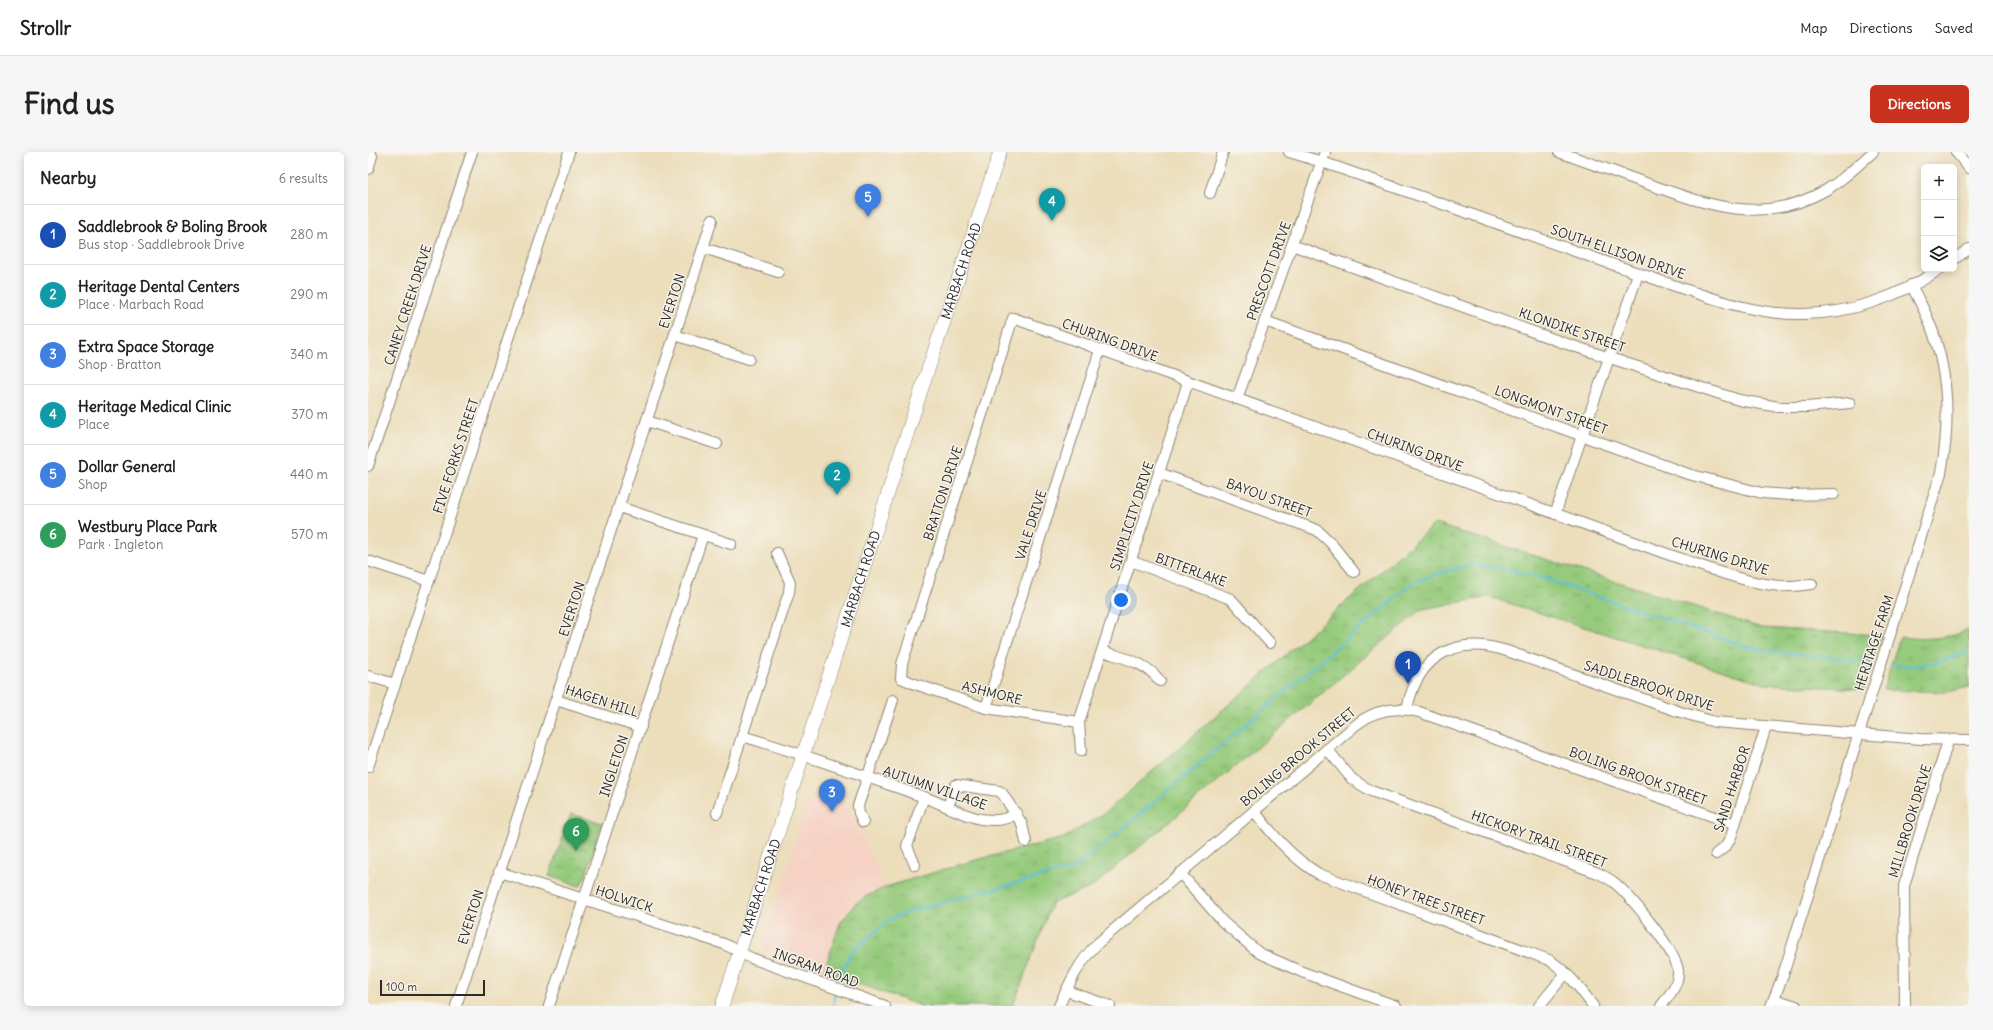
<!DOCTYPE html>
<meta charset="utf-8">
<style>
:root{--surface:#fff;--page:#f6f6f6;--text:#202124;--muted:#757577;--line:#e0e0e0;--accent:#c8321e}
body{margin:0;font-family:Delius,sans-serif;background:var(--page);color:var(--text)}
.controls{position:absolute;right:12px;top:12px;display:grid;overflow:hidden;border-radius:6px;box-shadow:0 2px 10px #0003}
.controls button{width:36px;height:36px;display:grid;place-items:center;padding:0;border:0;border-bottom:1px solid var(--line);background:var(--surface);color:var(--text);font:20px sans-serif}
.scale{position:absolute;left:12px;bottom:10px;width:105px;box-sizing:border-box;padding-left:4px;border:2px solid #2b2b2b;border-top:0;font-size:11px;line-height:14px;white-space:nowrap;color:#2b2b2b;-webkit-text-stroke:3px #f7f3e8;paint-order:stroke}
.you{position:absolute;left:753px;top:448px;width:14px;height:14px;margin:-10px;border:3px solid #fff;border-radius:50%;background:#1a73e8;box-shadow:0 0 0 6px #1a73e833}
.badge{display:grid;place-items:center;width:26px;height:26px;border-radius:50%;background:var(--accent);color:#fff;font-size:13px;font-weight:700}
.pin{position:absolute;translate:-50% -33px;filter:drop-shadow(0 1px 2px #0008)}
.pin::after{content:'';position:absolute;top:21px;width:14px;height:12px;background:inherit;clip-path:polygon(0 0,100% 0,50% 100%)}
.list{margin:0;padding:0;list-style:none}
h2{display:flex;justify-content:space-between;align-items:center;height:52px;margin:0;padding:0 16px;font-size:17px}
h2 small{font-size:13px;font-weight:400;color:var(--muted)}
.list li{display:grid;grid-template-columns:26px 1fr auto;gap:12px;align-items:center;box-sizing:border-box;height:60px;padding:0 16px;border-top:1px solid var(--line)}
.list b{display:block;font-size:15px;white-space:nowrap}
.list p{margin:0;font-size:13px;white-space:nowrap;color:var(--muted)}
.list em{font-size:13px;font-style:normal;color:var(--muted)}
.icon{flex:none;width:22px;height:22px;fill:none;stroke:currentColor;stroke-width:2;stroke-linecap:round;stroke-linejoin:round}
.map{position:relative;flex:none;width:1601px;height:854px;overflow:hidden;border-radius:6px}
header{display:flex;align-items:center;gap:24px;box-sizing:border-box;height:56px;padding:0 20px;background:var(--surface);border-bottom:1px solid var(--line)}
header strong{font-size:19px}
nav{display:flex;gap:22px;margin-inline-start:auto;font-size:14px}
.intro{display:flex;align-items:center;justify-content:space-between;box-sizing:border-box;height:96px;padding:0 24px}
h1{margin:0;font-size:28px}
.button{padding:10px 18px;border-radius:6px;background:var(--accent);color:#fff;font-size:14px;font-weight:700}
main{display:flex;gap:24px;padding:0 24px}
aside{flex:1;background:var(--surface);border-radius:6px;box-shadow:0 2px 10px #0003}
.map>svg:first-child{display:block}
.built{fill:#f6d2c4}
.grass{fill:url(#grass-tufts);stroke:#607b54}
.park{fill:url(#park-crowns);stroke:#607b54}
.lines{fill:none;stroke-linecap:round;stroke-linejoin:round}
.stream{stroke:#60bfde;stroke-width:2}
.minor-casing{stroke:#8c8473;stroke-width:12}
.major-casing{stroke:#8c8473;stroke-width:14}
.minor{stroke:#fff;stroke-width:10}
.major{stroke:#fff;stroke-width:13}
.labels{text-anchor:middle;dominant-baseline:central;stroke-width:3;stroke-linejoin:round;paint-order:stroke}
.street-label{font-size:13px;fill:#2b2b2b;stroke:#f7f3e8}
</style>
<header>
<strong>Strollr</strong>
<nav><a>Map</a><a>Directions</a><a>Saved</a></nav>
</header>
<div class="intro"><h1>Find us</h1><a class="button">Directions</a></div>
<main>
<aside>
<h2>Nearby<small>6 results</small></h2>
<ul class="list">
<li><span class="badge" style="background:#1a4fb4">1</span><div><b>Saddlebrook &amp; Boling Brook</b><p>Bus stop · Saddlebrook Drive</p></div><em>280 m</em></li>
<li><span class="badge" style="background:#0f9aa8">2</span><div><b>Heritage Dental Centers</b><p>Place · Marbach Road</p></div><em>290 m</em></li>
<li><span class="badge" style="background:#3f7fe0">3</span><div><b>Extra Space Storage</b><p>Shop · Bratton</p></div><em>340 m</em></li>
<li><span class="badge" style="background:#0f9aa8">4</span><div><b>Heritage Medical Clinic</b><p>Place</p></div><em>370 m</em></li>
<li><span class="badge" style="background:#3f7fe0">5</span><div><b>Dollar General</b><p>Shop</p></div><em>440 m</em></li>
<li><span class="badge" style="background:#2e9e5b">6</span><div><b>Westbury Place Park</b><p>Park · Ingleton</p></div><em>570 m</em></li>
</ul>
</aside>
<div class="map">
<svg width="1601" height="854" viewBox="0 0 1601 854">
<defs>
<pattern id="grass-tufts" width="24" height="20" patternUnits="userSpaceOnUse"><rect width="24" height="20" fill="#96cb7d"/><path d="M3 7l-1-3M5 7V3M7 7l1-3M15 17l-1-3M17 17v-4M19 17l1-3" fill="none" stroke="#81ae6c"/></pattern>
<pattern id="park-crowns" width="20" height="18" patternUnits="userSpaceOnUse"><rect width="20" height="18" fill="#96cb7d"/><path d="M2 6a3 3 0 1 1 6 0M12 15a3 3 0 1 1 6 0" fill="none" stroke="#81ae6c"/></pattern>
</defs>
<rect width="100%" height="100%" fill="#f7f3e8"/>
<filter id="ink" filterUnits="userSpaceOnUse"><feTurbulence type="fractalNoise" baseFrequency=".025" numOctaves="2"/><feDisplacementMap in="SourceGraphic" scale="8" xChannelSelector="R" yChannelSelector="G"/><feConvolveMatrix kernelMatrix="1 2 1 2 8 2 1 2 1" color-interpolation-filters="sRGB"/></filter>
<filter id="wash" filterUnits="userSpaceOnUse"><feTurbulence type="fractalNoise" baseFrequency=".012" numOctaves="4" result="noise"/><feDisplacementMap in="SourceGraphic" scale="16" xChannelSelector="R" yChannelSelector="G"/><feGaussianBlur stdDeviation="0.9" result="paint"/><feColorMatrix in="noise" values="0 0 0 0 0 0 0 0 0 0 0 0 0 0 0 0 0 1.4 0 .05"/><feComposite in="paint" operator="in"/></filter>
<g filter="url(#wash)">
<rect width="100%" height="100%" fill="#ecdebb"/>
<polygon class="built" points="442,641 478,653 518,735 499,744 478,762 472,771 456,819 394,798"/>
<g class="grass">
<polygon points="1067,372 1394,476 1513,483 1496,537 1397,532 1121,445 1054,457 724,735 684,751 645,854 553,854 456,819 472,771 487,752 499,744 518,735 604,709 696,686 738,660"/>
<path d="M1601,478V535L1579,540L1515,538L1532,485C1556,488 1578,487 1601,478Z"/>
</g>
<polygon class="park" points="203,662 234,671 218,723 212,734 181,724"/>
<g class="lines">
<g class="stream">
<path d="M1523,513C1550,516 1577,510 1601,499"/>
<polyline points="469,834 482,801 522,767 546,758 706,716 759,673 1047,429 1102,412 1162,422 1387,497 1504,510"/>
<polyline points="465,854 467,840"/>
</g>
</g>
</g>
<g filter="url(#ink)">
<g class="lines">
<defs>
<g id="minor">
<path d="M921,0L954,10C1047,42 1139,75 1232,108C1261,118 1290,128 1319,138C1355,150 1391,162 1430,162C1480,163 1531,145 1572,117"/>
<path d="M1191,0C1222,11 1252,22 1283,33C1345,55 1396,73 1458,38C1475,28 1490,13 1505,0"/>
<polyline points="1588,0 1601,16"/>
<polyline points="0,17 4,4 1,0"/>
<polyline points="842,41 855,0"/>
<polyline points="924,93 1196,191 1371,248 1411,255 1439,255 1482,251"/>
<polyline points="336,96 410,120"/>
<polyline points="1586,107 1601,97"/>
<polyline points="897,169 1320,322 1394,341 1422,343 1466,342"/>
<polyline points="307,183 381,207"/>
<polyline points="869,247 957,0"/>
<polyline points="279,269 349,292"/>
<polyline points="0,314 104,0"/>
<polyline points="791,321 949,378 962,390 986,420"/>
<polyline points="251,355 363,392"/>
<polyline points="1187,362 1270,122"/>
<polyline points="0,409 61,429"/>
<polyline points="763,409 863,447 902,491"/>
<path d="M734,499C755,506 778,510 792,529"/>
<polyline points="0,524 27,532"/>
<polyline points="188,548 273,575"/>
<polyline points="618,556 732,198"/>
<path d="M1039,557C1050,503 1087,483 1139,499L1312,560L1347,570L1553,587L1601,588"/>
<path d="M711,570L618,556L547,532L533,526L534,512L645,166L1302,403C1338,415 1375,431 1413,434C1423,435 1434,433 1444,432"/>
<path d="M374,584C436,602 496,624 556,645C575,652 594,663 613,667C627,669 637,669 648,661"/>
<path d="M959,597L984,627L1003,639L1230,721C1236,724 1242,727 1248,732C1263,745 1309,800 1310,819C1311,832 1301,844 1293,854"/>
<polyline points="713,599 711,570 820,230"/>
<polyline points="0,615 201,0"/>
<polyline points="580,654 588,633 631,639 634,641 654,672 658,690"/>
<path d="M886,659C905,683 924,706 951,722L1181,808C1200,820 1212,836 1225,854"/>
<polyline points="349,661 421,440 422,430 409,401"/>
<polyline points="495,670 491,661 490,654 525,548"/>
<polyline points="1348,702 1358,694 1363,685 1398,575"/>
<polyline points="547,713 539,694 556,645"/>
<polyline points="131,720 356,792 383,806 517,854"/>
<polyline points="812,721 855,770 891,801 934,820 1028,854"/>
<polyline points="699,839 742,854"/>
<polyline points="1406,847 1428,854"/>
<polyline points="88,854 344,68"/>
<polyline points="181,854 335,383"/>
<path d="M691,854C701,832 712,808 730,791L989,572C1007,558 1029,554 1051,560L1367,672"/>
<polyline points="1171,854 1198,821"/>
<path d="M1403,854L1414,826L1573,321C1582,272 1581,220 1562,172C1557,159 1550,146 1543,133"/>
<polyline points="1537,854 1536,734 1580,589"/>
</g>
<g id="major">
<path id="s1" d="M354,854L553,239L632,0"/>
</g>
</defs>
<use href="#minor" class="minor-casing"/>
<use href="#major" class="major-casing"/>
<use href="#minor" class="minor"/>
<use href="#major" class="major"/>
</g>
</g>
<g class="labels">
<g class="street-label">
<text transform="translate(1250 100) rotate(19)">SOUTH ELLISON DRIVE</text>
<text stroke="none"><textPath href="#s1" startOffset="773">MARBACH ROAD</textPath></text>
<text transform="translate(901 119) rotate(-70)">PRESCOTT DRIVE</text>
<text transform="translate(304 149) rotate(-72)">EVERTON</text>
<text transform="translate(40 153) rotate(-72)">CANEY CREEK DRIVE</text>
<text transform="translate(1204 178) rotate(19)">KLONDIKE STREET</text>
<text transform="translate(742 188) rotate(20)">CHURING DRIVE</text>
<text transform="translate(1183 258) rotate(20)">LONGMONT STREET</text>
<text transform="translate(1047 298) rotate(20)">CHURING DRIVE</text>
<text transform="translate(88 304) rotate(-72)">FIVE FORKS STREET</text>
<text transform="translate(575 341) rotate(-72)">BRATTON DRIVE</text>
<text transform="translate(901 346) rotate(20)">BAYOU STREET</text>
<text transform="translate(764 364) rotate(-72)">SIMPLICITY DRIVE</text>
<text transform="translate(663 373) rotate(-72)">VALE DRIVE</text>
<text transform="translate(1352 404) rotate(17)">CHURING DRIVE</text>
<text transform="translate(823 418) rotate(20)">BITTERLAKE</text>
<text stroke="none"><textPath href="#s1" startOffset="449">MARBACH ROAD</textPath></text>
<text transform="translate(204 457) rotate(-72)">EVERTON</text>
<text transform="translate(1506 491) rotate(-72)">HERITAGE FARM</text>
<text transform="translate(1281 534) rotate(18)">SADDLEBROOK DRIVE</text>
<text transform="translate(624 541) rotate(14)">ASHMORE</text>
<text transform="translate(234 549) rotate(18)">HAGEN HILL</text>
<text transform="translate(930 605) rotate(-40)">BOLING BROOK STREET</text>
<text transform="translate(246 614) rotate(-72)">INGLETON</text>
<text transform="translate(1270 624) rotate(20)">BOLING BROOK STREET</text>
<text transform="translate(567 636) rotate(19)">AUTUMN VILLAGE</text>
<text transform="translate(1364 637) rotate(-72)">SAND HARBOR</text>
<text transform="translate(1542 669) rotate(-73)">MILLBROOK DRIVE</text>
<text transform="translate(1171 687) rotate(20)">HICKORY TRAIL STREET</text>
<text stroke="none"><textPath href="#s1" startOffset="125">MARBACH ROAD</textPath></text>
<text transform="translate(256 747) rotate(18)">HOLWICK</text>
<text transform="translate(1058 748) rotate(20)">HONEY TREE STREET</text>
<text transform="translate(103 765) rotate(-72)">EVERTON</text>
<text transform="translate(448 816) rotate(20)">INGRAM ROAD</text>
</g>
</g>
</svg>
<div class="controls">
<button>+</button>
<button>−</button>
<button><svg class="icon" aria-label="layers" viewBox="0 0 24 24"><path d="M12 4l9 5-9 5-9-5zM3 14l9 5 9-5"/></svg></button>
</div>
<div class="scale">100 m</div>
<div class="you"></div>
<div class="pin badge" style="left:1040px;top:532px;background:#1a4fb4">1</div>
<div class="pin badge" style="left:469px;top:343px;background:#0f9aa8">2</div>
<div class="pin badge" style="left:464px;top:660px;background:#3f7fe0">3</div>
<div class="pin badge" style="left:684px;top:69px;background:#0f9aa8">4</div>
<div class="pin badge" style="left:500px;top:65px;background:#3f7fe0">5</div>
<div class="pin badge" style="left:208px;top:699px;background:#2e9e5b">6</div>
</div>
</main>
